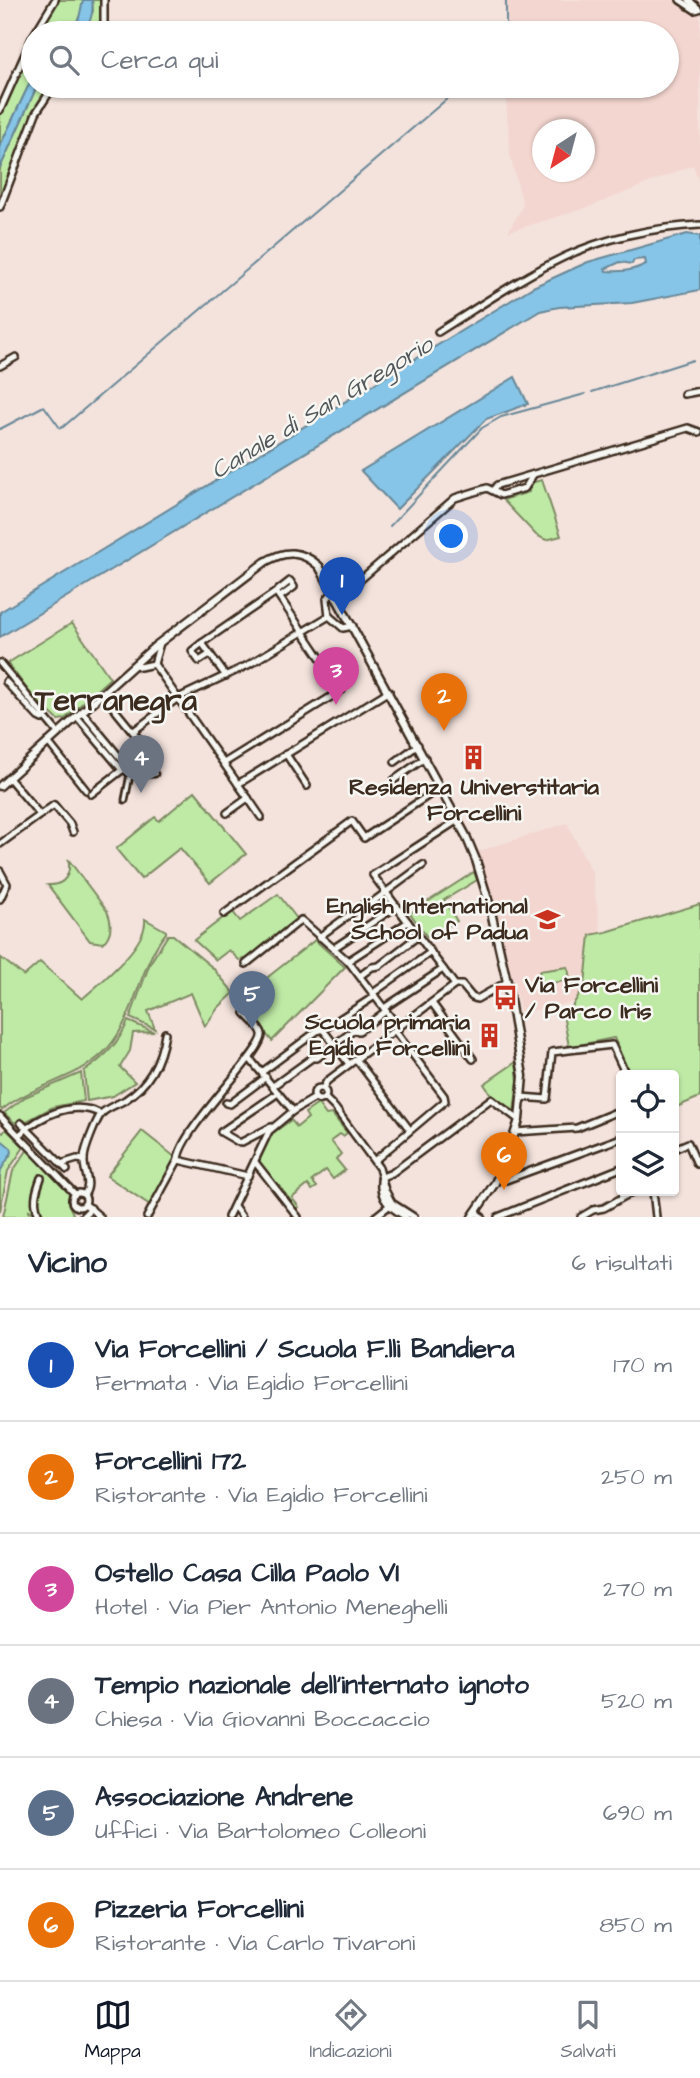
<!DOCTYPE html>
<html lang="it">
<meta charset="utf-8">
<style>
:root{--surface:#fff;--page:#f2f2f3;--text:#1f2937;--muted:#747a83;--line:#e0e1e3;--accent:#111827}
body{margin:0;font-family:"Architects Daughter",sans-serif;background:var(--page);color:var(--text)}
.controls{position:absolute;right:21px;bottom:21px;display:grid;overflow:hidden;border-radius:7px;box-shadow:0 2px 5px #0004}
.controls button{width:63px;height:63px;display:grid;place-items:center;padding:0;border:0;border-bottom:2px solid var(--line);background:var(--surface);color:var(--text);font:35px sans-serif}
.compass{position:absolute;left:532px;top:119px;width:63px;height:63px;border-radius:50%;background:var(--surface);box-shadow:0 2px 5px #0004;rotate:216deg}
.you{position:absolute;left:452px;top:537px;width:24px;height:24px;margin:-18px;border:5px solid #fff;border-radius:50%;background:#1a73e8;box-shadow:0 0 0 10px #1a73e833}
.badge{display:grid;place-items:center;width:46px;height:46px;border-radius:50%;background:var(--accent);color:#fff;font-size:23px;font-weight:700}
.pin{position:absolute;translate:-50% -58px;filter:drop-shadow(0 2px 4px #0008)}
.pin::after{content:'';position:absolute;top:37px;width:24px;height:21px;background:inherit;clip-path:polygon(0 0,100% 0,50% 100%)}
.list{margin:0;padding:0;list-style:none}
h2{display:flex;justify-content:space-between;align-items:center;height:91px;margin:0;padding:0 28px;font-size:30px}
h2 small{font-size:23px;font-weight:400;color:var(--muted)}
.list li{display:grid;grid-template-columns:46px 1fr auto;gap:21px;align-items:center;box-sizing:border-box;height:112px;padding:0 28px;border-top:2px solid var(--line)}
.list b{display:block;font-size:26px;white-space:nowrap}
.list p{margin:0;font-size:23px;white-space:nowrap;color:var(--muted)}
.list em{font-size:23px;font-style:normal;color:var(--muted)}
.icon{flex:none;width:38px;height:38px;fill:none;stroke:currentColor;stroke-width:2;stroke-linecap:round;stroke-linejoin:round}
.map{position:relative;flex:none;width:700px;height:1217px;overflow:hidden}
.search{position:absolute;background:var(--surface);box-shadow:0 2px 5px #0004;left:21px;right:21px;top:21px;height:77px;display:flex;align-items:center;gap:18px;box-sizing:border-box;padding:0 24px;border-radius:38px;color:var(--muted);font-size:26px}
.sheet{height:763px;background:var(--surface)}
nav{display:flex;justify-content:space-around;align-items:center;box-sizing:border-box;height:98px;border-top:2px solid var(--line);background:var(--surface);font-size:19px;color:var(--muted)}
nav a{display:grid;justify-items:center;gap:4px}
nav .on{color:var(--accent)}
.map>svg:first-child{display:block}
.built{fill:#f3d6cf;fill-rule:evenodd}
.green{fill:#bfeaa6;stroke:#7d8a62;stroke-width:2}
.water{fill:#86c5e7;stroke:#688797;stroke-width:2;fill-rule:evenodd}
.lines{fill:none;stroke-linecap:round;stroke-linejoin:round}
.stream{stroke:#688797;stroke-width:2}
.pedestrian-casing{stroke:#3b2a1e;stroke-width:9}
.minor-casing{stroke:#3b2a1e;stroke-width:10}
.tertiary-casing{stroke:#3b2a1e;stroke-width:11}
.pedestrian{stroke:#f6f6f2;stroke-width:3.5}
.minor{stroke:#f6f6f2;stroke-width:5}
.tertiary{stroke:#f6f6f2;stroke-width:6}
.labels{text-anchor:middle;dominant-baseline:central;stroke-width:5;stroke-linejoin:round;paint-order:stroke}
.poi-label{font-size:23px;font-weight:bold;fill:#3b2a1e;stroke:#f6f6f2;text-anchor:end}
.water-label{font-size:24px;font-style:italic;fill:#52585a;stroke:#f6f6f2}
.district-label{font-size:30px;font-weight:bold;fill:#3b2a1e;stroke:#f6f6f2}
</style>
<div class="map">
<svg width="700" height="1217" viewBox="0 0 700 1217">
<rect width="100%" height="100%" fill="#f4e3dd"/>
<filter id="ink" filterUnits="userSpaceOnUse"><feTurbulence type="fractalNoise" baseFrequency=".0143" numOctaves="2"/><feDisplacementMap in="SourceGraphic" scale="14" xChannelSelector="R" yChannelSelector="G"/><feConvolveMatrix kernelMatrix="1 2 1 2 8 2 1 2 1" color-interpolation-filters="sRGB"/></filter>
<g filter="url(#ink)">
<g class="built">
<path d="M503,0H679L700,11V185L693,165L592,206L508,232L523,205L510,155L505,86H667V33H505L506,16ZM542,130H584V172H542Z"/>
<polygon points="567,823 592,872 601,933 590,935 585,985 574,1002 521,1013 494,904 476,852"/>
</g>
<g class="green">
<path d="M57,0H83C83,14 77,23 68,33H37Z"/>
<polygon points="92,0 103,0 104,33 82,33 93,11"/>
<polygon points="33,41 33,76 0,146 0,114"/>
<polygon points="37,86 58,86 40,101 34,112 0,203 0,168"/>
<polygon points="542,480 561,536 546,540 536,535 503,500 529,492 530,483"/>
<polygon points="72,623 110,678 65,719 58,720 31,695 8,663"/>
<polygon points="195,791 246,854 210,883 180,848 141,879 116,849 155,817 159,821"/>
<path d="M68,859L107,911C112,922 112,934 103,943L90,941L48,885C65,886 72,873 68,859Z"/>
<polygon points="474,872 477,880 444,900 457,921 427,937 410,913"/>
<polygon points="278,894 298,920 251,958 239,960 229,950 216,960 194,940 232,911 240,921"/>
<polygon points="700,904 700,1097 674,1108 674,1075 630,1075 614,1038 569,1047 563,1014 568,1013 585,985 590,935 606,932"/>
<path d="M145,919L166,931V933C138,967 137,1015 108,1048C80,1080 34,1083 2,1110L0,1108V957L24,976L40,962L82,999C100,983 148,945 145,919Z"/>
<polygon points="168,935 173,935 213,968 234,993 218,1008 205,1026 191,993 148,1011 155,1029 130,1018 150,963"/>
<polygon points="315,940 345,967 272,1041 245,1009 250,991"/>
<polygon points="568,967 570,980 541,985 539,971"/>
<path d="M128,1021L154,1032L133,1033L130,1051L120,1067L135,1082L113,1096L87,1101L84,1071C103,1059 119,1043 128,1021Z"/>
<polygon points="516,1062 518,1081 514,1112 492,1096 484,1084"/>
<polygon points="81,1073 84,1101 53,1107 25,1122 21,1118 15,1123 4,1113 25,1097"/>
<polygon points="318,1104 326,1115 332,1114 347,1133 343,1136 340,1134 331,1141 341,1154 336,1159 345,1170 333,1179 326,1170 312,1181 317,1187 312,1190 308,1185 292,1198 299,1207 296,1209 259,1162 269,1136 291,1120 297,1127 308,1118 305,1113"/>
<polygon points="6,1129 24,1147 8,1171 0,1211 0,1131 3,1133"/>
<polygon points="142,1131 175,1157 171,1170 150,1205 107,1176"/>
<polygon points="28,1149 69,1192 68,1203 73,1214 71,1217 41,1217 29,1210 30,1217 3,1217 13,1171"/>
</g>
<g class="water">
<path d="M83,0H92C94,13 91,23 82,33H68L79,18Z"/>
<polygon points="33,76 33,86 37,86 0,168 0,146"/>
<path d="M687,234L700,236V290L632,303L559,307L540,311L0,637V612L533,287L588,262ZM645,259L646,264C632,271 622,272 606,271L605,269L620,262L632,264L634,260Z"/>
<polygon points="515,377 528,404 486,419 397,509 361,471"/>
<polygon points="0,1139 11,1148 12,1152 1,1170 0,1177"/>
</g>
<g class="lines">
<g class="stream">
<polyline points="506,0 506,33"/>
<polyline points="592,392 693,360"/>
<polyline points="0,429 44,406 60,428 63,427 462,86"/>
<polyline points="390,526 482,428 501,417 585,394"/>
</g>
<defs>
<g id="pedestrian">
<polyline points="130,775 155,774"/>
<polyline points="125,800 130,775 126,771"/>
</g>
<g id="minor">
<polyline points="104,0 104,33"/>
<polyline points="680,0 695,10 699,9"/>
<polyline points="689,0 698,8"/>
<polyline points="35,33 55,0"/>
<polyline points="0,110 33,36"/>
<polyline points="0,207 36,113 49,93 60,86"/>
<path d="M438,332C480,306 520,278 564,257C604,238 655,227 700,225"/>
<polyline points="0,366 16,357"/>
<polyline points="684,394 700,391"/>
<polyline points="494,489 497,485 688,428 699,432"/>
<polyline points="334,591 327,599 329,616 343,628 353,626"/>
<polyline points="276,592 290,581 294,587 280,597"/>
<polyline points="338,599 455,498 487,488 501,495 525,488 533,475"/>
<polyline points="202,643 192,651 199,661 210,654"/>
<polyline points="0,663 58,733"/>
<polyline points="135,664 140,667 154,664 160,643"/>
<polyline points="154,664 238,784"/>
<polyline points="6,682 38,717 42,719 45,717"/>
<polyline points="103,695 147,749 127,765"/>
<polyline points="83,713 127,766"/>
<polyline points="78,718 122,770 128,769"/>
<polyline points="135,730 178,698 248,665 329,616"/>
<polyline points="48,742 86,790"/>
<polyline points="286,754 307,786"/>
<polyline points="395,762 418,745"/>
<polyline points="224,763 342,690 276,592 202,643 226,676"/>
<polyline points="394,780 425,758"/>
<polyline points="91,794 122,770"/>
<polyline points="248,798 261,817"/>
<polyline points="227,813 248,798 238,784 389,691"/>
<polyline points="40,815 54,805 70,824 73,832"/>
<polyline points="0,844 40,815 9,778"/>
<polyline points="0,871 7,884 0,899"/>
<polyline points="224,914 352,821 364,838 432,793 442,789"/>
<polyline points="319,937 364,904 370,904 423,865"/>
<polyline points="334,948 397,906"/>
<polyline points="348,961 408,922"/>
<polyline points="246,964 301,920 348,961 399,1028"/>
<polyline points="360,976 372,967 379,966 418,936"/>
<polyline points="455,985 373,875 458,820"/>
<polyline points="373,993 431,952"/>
<polyline points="432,1003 473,1059"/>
<polyline points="384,1008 443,969"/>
<path d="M245,1013C249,1018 261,1027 262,1034C266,1050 179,1130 178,1160L248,1176"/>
<polyline points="318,1023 349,1064"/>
<polyline points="250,1059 293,1111"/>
<polyline points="356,1059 410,1130"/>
<polyline points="262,1072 317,1031 324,1029 375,996"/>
<polyline points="273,1086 312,1058 317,1058 354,1030 359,1031 386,1011"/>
<circle cx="320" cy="1094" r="6"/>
<polyline points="323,1088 327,1081 455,985 462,985 472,997 477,999 507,982"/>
<polyline points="521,1097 547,1099 552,1052 612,1045 626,1075"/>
<polyline points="325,1098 335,1108 379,1168 385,1190 392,1203 414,1217"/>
<polyline points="226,1103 230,1104 266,1077"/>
<polyline points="0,1116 75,1194"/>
<polyline points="21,1123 67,1170"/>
<polyline points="271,1127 240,1143 221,1132 278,1093"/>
<polyline points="515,1132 577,1128 621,1110"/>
<path d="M19,1135C40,1116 73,1099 101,1114"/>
<polyline points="674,1149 688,1143 697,1164 700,1162"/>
<polyline points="374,1161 445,1101 444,1096 395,1031"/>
<polyline points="255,1162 298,1217"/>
<polyline points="61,1164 77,1159 84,1160"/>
<polyline points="382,1177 392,1173 491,1099 519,1120"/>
<polyline points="498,1177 506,1180 621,1138"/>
<path d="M381,1180C379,1199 390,1208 406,1217"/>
<polyline points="653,1191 656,1217"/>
<circle cx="79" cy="1200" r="7"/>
<path d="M84,1195C93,1183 83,1173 84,1159C84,1150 96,1121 101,1114C106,1108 118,1104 125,1100C150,1084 161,1061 165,1033"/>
<polyline points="85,1204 100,1217"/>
<polyline points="234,1206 242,1217"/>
<polyline points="475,1212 482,1217"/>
<path d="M40,1217C32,1202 36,1192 41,1178"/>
<polyline points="82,1217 91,1208"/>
<polyline points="147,1217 178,1160"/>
<polyline points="228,1217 269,1131 293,1111 315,1098"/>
<polyline points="375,1217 390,1205"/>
<polyline points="498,1217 621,1168"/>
<polyline points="581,1217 593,1210 604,1208 634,1191"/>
</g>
<path id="tertiary" d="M0,786L154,647L265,562C285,550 301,550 319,566L466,836L476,860L489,903L507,982L523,1076L519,1120L507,1157L495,1183L472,1217"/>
</defs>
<use href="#pedestrian" class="pedestrian-casing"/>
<use href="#minor" class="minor-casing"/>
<use href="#tertiary" class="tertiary-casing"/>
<use href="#pedestrian" class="pedestrian"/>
<use href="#minor" class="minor"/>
<use href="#tertiary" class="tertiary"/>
</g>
</g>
<defs>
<symbol id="building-bare" viewBox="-9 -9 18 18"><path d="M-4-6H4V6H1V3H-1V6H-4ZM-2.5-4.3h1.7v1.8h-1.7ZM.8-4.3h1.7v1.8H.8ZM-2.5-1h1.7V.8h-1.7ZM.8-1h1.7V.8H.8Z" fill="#c8321e" stroke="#f6f6f2" stroke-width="2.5" paint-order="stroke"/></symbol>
<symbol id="school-bare" viewBox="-9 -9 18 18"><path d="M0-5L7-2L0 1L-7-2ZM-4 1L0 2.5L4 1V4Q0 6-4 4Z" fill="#c8321e" stroke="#f6f6f2" stroke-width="2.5" paint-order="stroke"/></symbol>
<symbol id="bus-bare" viewBox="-9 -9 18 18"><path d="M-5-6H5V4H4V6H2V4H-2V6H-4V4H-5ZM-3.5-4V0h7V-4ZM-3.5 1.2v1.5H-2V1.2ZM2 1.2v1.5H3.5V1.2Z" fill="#c8321e" stroke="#f6f6f2" stroke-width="2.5" paint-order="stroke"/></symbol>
</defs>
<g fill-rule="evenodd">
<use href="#building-bare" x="456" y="740" width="35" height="35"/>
<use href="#school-bare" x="530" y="902" width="35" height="35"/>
<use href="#bus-bare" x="488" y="980" width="35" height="35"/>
<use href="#building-bare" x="472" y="1018" width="35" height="35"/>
</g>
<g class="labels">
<g class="poi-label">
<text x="474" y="787" text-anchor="middle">Residenza Universtitaria<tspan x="474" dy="26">Forcellini</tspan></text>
<text x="528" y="906">English International<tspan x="528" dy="26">School of Padua</tspan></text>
<text x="525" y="985" text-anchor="start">Via Forcellini<tspan x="525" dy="26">/ Parco Iris</tspan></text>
<text x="470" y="1022">Scuola primaria<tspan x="470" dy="26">Egidio Forcellini</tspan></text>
</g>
<g class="water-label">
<text transform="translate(322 408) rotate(-31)">Canale di San Gregorio</text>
</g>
<g class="district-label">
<text x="116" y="701">Terranegra</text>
</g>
</g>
</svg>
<div class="controls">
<button><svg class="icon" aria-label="locate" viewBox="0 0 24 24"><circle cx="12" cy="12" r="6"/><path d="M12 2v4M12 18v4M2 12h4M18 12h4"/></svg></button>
<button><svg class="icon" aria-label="layers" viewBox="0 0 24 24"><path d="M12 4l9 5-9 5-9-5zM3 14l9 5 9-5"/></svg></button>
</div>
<svg class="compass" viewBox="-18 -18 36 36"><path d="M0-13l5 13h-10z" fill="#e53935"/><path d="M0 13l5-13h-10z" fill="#747a83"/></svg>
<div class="you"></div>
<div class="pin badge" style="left:342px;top:615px;background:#1a4fb4">1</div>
<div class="pin badge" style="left:444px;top:731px;background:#e8710a">2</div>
<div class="pin badge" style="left:336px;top:705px;background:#d1479c">3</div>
<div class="pin badge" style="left:141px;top:793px;background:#6b7280">4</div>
<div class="pin badge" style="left:252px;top:1029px;background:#5c6f8a">5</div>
<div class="pin badge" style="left:504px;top:1190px;background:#e8710a">6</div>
<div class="search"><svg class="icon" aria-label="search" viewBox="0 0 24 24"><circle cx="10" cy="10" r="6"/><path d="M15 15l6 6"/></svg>Cerca qui</div>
</div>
<section class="sheet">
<h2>Vicino<small>6 risultati</small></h2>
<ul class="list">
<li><span class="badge" style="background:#1a4fb4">1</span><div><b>Via Forcellini / Scuola F.lli Bandiera</b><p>Fermata · Via Egidio Forcellini</p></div><em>170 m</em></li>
<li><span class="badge" style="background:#e8710a">2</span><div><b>Forcellini 172</b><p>Ristorante · Via Egidio Forcellini</p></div><em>250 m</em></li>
<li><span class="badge" style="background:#d1479c">3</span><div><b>Ostello Casa Cilla Paolo VI</b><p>Hotel · Via Pier Antonio Meneghelli</p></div><em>270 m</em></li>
<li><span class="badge" style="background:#6b7280">4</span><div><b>Tempio nazionale dell'internato ignoto</b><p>Chiesa · Via Giovanni Boccaccio</p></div><em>520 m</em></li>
<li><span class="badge" style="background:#5c6f8a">5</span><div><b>Associazione Andrene</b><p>Uffici · Via Bartolomeo Colleoni</p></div><em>690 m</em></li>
<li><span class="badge" style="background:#e8710a">6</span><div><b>Pizzeria Forcellini</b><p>Ristorante · Via Carlo Tivaroni</p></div><em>850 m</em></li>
</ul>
</section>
<nav>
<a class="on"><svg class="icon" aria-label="map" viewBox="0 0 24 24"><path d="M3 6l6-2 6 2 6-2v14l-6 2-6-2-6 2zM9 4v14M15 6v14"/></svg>Mappa</a>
<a><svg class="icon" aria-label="directions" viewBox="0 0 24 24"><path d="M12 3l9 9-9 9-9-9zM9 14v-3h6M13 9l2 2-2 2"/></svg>Indicazioni</a>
<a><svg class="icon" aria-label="saved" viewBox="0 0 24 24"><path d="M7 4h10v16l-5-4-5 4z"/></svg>Salvati</a>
</nav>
